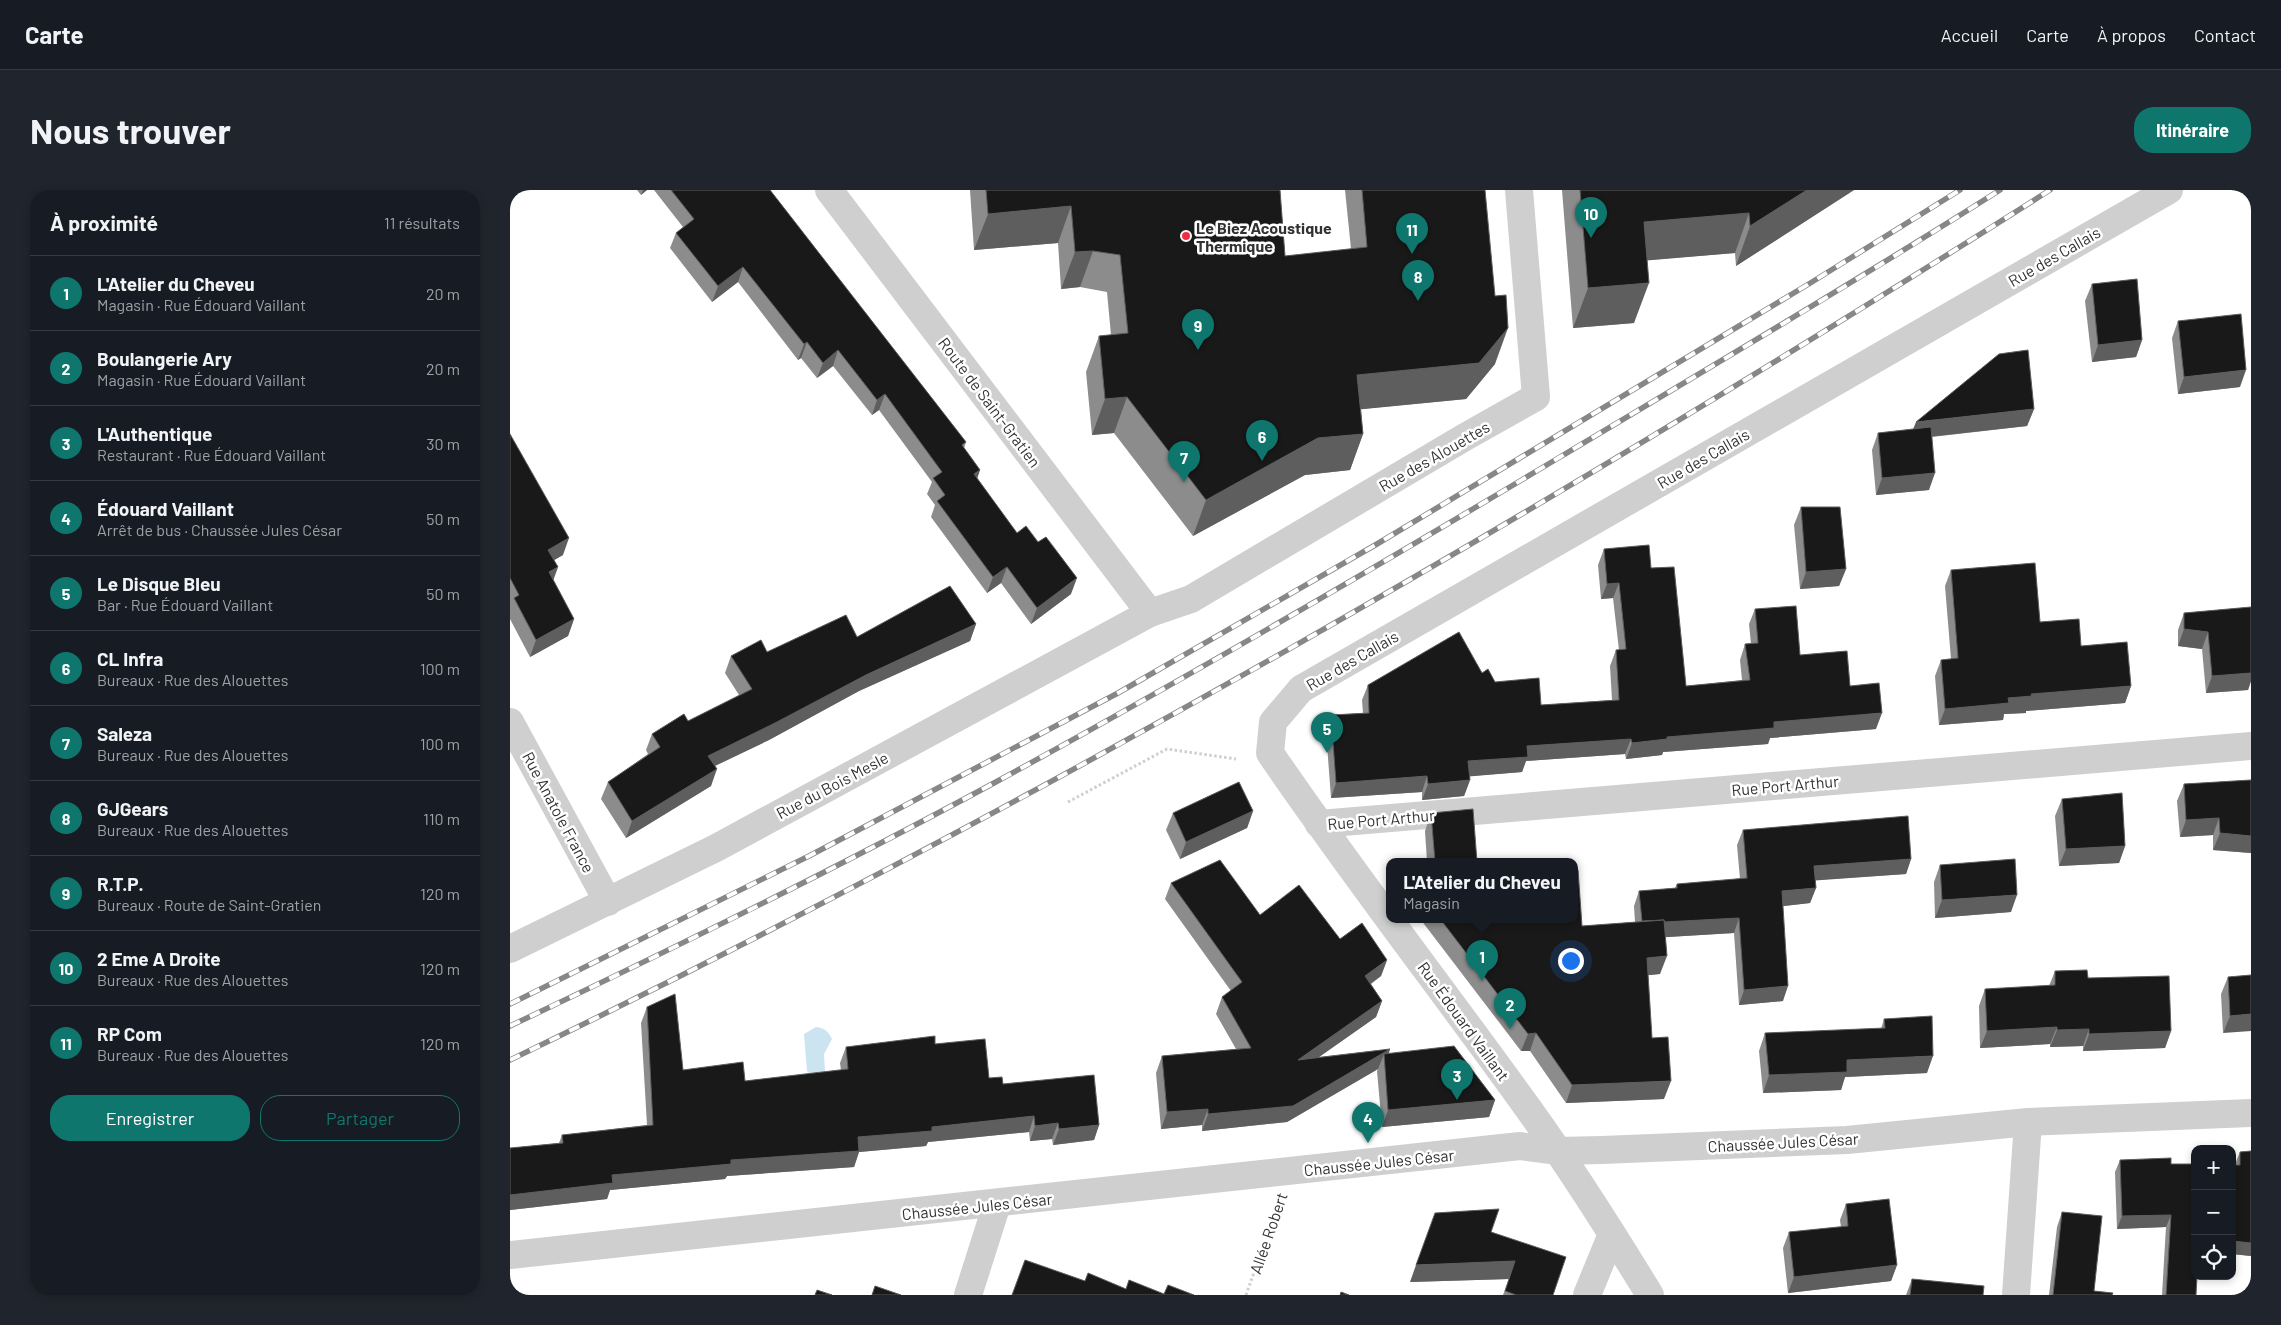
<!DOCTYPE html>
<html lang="fr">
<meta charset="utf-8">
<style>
:root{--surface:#171b24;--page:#20242c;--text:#f1f3f6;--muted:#9ea1a6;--line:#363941;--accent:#0f766e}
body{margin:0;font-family:Barlow,sans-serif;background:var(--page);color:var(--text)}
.controls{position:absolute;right:15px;bottom:15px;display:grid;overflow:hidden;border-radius:10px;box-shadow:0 2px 8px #0003}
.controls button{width:45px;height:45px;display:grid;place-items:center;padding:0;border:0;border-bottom:1px solid var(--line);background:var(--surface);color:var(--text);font:25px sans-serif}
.you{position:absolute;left:1060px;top:770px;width:18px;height:18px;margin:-12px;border:4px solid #fff;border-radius:50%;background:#1a73e8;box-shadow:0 0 0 8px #1a73e833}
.badge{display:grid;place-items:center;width:32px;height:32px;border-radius:50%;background:var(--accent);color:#fff;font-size:16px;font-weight:700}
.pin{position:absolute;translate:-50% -41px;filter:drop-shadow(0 1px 2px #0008)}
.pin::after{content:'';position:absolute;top:26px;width:18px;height:15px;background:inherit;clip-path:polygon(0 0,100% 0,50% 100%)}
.popup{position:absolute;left:876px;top:668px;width:192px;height:65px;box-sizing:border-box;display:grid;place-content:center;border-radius:10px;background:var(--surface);filter:drop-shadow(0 1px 4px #0005);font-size:16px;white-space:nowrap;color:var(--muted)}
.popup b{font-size:19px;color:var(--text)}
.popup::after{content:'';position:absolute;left:50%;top:100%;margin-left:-10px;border:10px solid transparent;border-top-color:var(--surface)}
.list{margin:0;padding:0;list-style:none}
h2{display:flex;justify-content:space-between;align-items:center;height:65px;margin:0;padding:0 20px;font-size:21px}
h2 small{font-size:16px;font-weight:400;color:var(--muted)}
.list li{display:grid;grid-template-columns:32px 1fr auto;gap:15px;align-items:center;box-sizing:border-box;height:75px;padding:0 20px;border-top:1px solid var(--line)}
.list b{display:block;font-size:19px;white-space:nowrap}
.list p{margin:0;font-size:16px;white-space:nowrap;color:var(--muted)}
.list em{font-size:16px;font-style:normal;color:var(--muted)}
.actions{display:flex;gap:10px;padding:15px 20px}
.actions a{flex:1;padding:11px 0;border:1px solid var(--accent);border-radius:20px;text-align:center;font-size:18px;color:var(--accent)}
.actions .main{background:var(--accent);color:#fff}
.icon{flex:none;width:28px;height:28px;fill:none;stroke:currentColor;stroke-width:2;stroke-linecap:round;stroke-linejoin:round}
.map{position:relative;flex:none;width:1741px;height:1105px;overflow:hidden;border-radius:20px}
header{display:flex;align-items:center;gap:30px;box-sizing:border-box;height:70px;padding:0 25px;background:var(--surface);border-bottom:1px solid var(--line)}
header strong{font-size:24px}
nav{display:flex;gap:28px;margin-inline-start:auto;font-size:18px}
.intro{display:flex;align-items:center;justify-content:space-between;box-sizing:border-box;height:120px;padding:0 30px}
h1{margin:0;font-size:35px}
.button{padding:12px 22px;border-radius:20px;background:var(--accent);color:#fff;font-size:18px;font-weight:700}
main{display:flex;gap:30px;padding:0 30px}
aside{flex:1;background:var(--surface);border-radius:20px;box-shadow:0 2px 8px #0003}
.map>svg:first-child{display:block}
.water{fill:#cce3f0}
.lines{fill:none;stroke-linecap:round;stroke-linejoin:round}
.path{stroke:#cfcfcf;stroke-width:3;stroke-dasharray:2.5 2.5;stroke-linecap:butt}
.minor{stroke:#cfcfcf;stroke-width:28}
.rail-casing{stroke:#878787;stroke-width:5.5}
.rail{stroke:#fff;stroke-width:4;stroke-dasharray:11;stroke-linecap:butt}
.wall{fill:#8c8c8c}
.shaded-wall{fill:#5e5e5e}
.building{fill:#191919;stroke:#5e5e5e}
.poi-dot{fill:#f12d44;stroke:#fff;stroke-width:2}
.labels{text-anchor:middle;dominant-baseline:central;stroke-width:5;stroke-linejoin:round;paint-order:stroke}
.poi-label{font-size:16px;font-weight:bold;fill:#323232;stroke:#fff;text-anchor:start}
.street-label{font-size:16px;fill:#323232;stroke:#fff}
</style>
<header>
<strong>Carte</strong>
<nav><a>Accueil</a><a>Carte</a><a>À propos</a><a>Contact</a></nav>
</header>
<div class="intro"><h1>Nous trouver</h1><a class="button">Itinéraire</a></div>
<main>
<aside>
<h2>À proximité<small>11 résultats</small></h2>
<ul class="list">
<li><span class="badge">1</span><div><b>L'Atelier du Cheveu</b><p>Magasin · Rue Édouard Vaillant</p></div><em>20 m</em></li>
<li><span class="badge">2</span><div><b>Boulangerie Ary</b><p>Magasin · Rue Édouard Vaillant</p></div><em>20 m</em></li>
<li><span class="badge">3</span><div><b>L'Authentique</b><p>Restaurant · Rue Édouard Vaillant</p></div><em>30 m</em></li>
<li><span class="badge">4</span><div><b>Édouard Vaillant</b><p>Arrêt de bus · Chaussée Jules César</p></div><em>50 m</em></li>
<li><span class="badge">5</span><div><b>Le Disque Bleu</b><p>Bar · Rue Édouard Vaillant</p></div><em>50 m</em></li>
<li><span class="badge">6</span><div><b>CL Infra</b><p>Bureaux · Rue des Alouettes</p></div><em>100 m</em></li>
<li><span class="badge">7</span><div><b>Saleza</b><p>Bureaux · Rue des Alouettes</p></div><em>100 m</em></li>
<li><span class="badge">8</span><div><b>GJGears</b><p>Bureaux · Rue des Alouettes</p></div><em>110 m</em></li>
<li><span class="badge">9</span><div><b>R.T.P.</b><p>Bureaux · Route de Saint-Gratien</p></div><em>120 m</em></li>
<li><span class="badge">10</span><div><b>2 Eme A Droite</b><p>Bureaux · Rue des Alouettes</p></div><em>120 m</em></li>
<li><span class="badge">11</span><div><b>RP Com</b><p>Bureaux · Rue des Alouettes</p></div><em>120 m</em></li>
</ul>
<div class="actions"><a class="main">Enregistrer</a><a>Partager</a></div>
</aside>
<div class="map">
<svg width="1741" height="1105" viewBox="0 0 1741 1105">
<rect width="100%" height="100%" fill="#fff"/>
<path class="water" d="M306,837C315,838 318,841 322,849L314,864L315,882L310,886L301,885L297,881L294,844Z"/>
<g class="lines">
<g class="path">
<polyline points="558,612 657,559 726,569"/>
<polyline points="736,1105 767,1018"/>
</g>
<g class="minor">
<polyline points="319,0 640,423"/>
<polyline points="0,532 98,712"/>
<polyline points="809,634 1741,556"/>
<polyline points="0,759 206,658 640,423 681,409 955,247 1026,207 1009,0"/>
<polyline points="0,1065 1010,956 1047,961 1092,960 1337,950 1518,932 1741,923"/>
<polyline points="458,1105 487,1014"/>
<polyline points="1077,1105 1102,1044"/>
<path d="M1140,1105C1102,1043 1063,981 1020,921C934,801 843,685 760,563L763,532L791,499L1659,0"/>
<polyline points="1506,1105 1518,932"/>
</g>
<defs>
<g id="rail">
<polyline points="0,814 299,666 608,503 867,354 1302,92 1450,0"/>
<path d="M0,836C163,759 325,679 484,593C675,489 863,379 1050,267C1197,179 1345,92 1490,0"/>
<path d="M0,870C531,613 1042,316 1540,0"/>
</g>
</defs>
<use href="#rail" class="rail-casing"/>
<use href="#rail" class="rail"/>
</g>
<g class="wall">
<polygon points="127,0 137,0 131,5"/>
<polygon points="144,0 260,0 456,252 454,258 470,280 467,288 507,343 561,404 521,434 491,393 477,403 421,327 425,315 417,304 422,292 369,220 362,225 323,176 307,188 291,168 288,170 228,92 202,112 160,58 166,43 173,37"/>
<polygon points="460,0 770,0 775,66 841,59 835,0 975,0 985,174 956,209 851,219 853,244 840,280 795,285 683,346 604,243 582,245 576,182 589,146 601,145 597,102 570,97 551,99 548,53 464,60"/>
<polygon points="1052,0 1344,0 1226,76 1225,63 1137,70 1124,133 1063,138"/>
<polygon points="1582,94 1632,150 1626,167 1582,172 1575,111"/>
<polygon points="1668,131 1730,197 1668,204 1662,148"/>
<polygon points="1524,219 1517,236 1422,247 1419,300 1366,305 1362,260 1368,243 1403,239"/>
<polygon points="0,244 53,365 44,370 48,377 43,389 64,429 58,446 20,467 0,429"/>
<polygon points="1291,317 1336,379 1329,396 1290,399 1284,335"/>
<polygon points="1094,359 1141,378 1176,496 1232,490 1230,470 1235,454 1241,454 1239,434 1245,419 1290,465 1340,496 1366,539 1260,548 1258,554 1153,562 1152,565 1116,569 1115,564 1016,571 1012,582 960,586 960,590 954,606 912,610 912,602 821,608 816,541 821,525 853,523 852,510 858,495 972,483 985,492 1031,515 1102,510 1100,476 1106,460 1109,460 1103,408 1091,409 1088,375"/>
<polygon points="1441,380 1571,456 1621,496 1615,513 1516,521 1516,523 1494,524 1493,530 1429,535 1425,486 1431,470 1441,469 1435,396"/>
<polygon points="1741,417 1741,491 1738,500 1696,503 1692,459 1668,456 1668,440 1674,423"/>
<polygon points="466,434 460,451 349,501 259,550 205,576 201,596 116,648 91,609 98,592 138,564 136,560 142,544 178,531 229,505 215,483 221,466 257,462 347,447"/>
<polygon points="1741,590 1741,663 1703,660 1703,645 1670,647 1667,611 1674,594"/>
<polygon points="1552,609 1615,656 1609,673 1549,676 1545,626"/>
<polygon points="743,621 737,638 670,669 656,640 663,623"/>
<polygon points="921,623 967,672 917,672 915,641"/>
<polygon points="1233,640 1401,669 1396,684 1305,690 1306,698 1300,713 1273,716 1273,811 1229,815 1224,743 1155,747 1150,784 1138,785 1142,848 1154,909 1056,913 1020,861 1011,861 911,730 1064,730 1072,736 1125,732 1124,716 1129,701 1165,698 1167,694 1230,689 1227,655"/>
<polygon points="1430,675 1501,722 1425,728 1424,692"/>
<polygon points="661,693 750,725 830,749 877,770 871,786 861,794 872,811 866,827 809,867 880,859 879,863 985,910 979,927 872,937 867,881 868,879 777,932 692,941 692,935 651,939 646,883 652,866 726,859 706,824 712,807 721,801 655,709"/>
<polygon points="1545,781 1578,788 1661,841 1655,858 1573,861 1573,856 1540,857 1540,854 1470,858 1469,816 1475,799 1539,796"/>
<polygon points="1741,785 1713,843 1711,804 1718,787"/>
<polygon points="137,817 173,880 235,891 331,880 330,873 336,857 425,854 479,888 589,935 584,950 543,955 542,949 520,951 519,942 418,952 416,956 349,962 344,977 217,986 215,989 100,1000 97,1009 0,1020 0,958 49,953 52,945 137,935 131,833"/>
<polygon points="1374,829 1417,883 1335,887 1331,900 1253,903 1249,861 1255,843 1371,839"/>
<polygon points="1741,961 1741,1066 1722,1064 1725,974 1730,962"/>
<polygon points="1610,970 1661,974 1686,1105 1652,1105 1656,1037 1607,1039 1605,982"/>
<polygon points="1336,1014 1387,1075 1381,1091 1278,1103 1273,1058 1279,1042 1331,1037 1330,1030"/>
<polygon points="1552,1022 1584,1101 1602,1105 1539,1105 1547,1037"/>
<polygon points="981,1042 1043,1105 993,1105 999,1089 900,1092"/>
<polygon points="1402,1089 1473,1105 1396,1105"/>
</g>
<g class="shaded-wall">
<polygon points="133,0 137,0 131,5"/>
<polygon points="1297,0 1344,0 1226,76 1240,36"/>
<polygon points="561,16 548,53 464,60 478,24"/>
<polygon points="1239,23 1225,63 1119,72 1134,32"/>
<polygon points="583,61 570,97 551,99 565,62"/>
<polygon points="233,77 228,92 202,112 208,96"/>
<polygon points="1139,93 1124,133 1063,138 1078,98"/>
<polygon points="998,138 985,174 956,209 834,221 847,185"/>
<polygon points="1632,150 1626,167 1582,172 1588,155"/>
<polygon points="297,152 291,168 288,170 294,154"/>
<polygon points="328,160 323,176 307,188 313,173"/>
<polygon points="1736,180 1730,197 1668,204 1674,187"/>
<polygon points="375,204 369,220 362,225 367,210"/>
<polygon points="617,207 604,243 582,245 595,209"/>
<polygon points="1524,219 1517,236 1399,249 1406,232"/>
<polygon points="853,244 840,280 795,285 683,346 696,310 808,248"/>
<polygon points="470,280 465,295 464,284"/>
<polygon points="1425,283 1419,300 1366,305 1372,288"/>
<polygon points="59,348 53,365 32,377 38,360"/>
<polygon points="48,377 42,394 39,382"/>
<polygon points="497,377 491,393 477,403 483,387"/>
<polygon points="1336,379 1329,396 1290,399 1296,382"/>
<polygon points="567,388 561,404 521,434 527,418"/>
<polygon points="1109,393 1103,408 1091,409 1097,394"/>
<polygon points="64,429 58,446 20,467 26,450"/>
<polygon points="466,434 460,451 349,501 259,550 192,582 198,566 356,485"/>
<polygon points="1674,439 1698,442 1692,459 1668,456"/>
<polygon points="1741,483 1741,491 1738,500 1696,503 1702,486"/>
<polygon points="1621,496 1615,513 1516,521 1516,523 1494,524 1493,530 1429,535 1435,519 1521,504"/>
<polygon points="1372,523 1366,539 1260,548 1258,554 1153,562 1152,565 1116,569 1122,553 1157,547 1264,532"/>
<polygon points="1121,549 1115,564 1016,571 1012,582 953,587 958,571 1017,556"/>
<polygon points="207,579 201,596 116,648 122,631"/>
<polygon points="917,586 912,602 821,608 826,593"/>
<polygon points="960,590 954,606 912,610 918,594"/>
<polygon points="743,621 737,638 670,669 676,652"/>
<polygon points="1709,628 1703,645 1670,647 1676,630"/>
<polygon points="1710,643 1741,646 1741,663 1703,660"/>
<polygon points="1615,656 1609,673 1549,676 1556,659"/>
<polygon points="1401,669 1396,684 1298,691 1304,676"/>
<polygon points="1306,698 1300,713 1266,717 1272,701"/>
<polygon points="1507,705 1501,722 1425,728 1432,710"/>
<polygon points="1229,728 1224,743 1126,749 1132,733"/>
<polygon points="1157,766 1150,784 1130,786 1137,768"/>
<polygon points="877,770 871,786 849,802 855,786"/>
<polygon points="1278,796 1273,811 1229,815 1234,800"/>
<polygon points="872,811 866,827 782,886 788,870"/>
<polygon points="1741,824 1741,841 1713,843 1720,826"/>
<polygon points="1547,837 1540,854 1470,858 1477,841"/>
<polygon points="1579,839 1573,856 1540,857 1547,840"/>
<polygon points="1661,841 1655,858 1573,861 1579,844"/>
<polygon points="1026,843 1020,861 1011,861 1018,844"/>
<polygon points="880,859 874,874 874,864 868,879 777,932 692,941 698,924"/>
<polygon points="1423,866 1417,883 1335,887 1331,900 1253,903 1259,885 1337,870"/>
<polygon points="1161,891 1154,909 1056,913 1062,895"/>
<polygon points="985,910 979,927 872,937 878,920"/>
<polygon points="698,919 692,935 651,939 657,922"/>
<polygon points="524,926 519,942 418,952 416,956 349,962 344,977 217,986 215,989 100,1000 97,1009 0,1020 0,1005 102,985 221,970 348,947 422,937"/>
<polygon points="548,933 542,949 520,951 525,936"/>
<polygon points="589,935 584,950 543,955 549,939"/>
<polygon points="1661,1025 1656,1037 1607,1039 1612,1026"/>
<polygon points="1722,1051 1741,1053 1741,1066 1722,1064"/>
<polygon points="1005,1071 999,1089 900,1092 906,1075"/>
<polygon points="1387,1075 1381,1091 1278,1103 1284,1087"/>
</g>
<g class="building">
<polygon points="161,0 260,0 456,252 452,255 470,280 464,284 507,343 516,336 528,352 536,347 567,388 527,418 497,377 483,387 427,311 435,305 423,288 432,282 375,204 367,210 328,160 313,173 297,152 294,154 233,77 208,96 166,43 184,29"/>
<polygon points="476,0 770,0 775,66 857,57 852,0 975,0 985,106 996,105 998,138 969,173 847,185 853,244 808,248 696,310 617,207 595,209 589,146 618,143 610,65 583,61 565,62 561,16 478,24"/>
<polygon points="1070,0 1297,0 1240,36 1239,23 1134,32 1139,93 1078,98"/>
<polygon points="1627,89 1632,150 1588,155 1582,94"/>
<polygon points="1731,124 1736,180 1674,187 1668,131"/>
<polygon points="1518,160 1524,219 1406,232 1489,164"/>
<polygon points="1421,237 1425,283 1372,288 1368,243"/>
<polygon points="0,244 59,348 38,360 48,377 39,382 64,429 26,450 4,408 9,405 0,388"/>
<polygon points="1291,317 1330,317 1336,379 1296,382"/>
<polygon points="1139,355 1141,378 1164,377 1176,496 1240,490 1235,454 1248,453 1245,419 1286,416 1290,465 1337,461 1340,496 1369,493 1372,523 1264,532 1264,538 1157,547 1157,549 1122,553 1121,549 1017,556 1018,567 958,571 960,590 918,594 917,586 826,593 821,525 859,523 858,495 949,442 972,483 978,479 985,492 1029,488 1031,515 1109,510 1106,460 1116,459 1109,393 1097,394 1094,359"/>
<polygon points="1525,373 1530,432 1569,429 1571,456 1617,452 1621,496 1521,504 1522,506 1498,508 1499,513 1435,519 1431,470 1448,468 1441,380"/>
<polygon points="440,396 466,434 356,485 265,533 198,566 207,579 122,631 98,592 150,557 142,544 174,524 178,531 242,499 221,466 251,450 257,462 336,425 347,447"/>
<polygon points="1741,417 1741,483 1702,486 1698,442 1674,439 1674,423"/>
<polygon points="1741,590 1741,646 1710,643 1709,628 1676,630 1674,594"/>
<polygon points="729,592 743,621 676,652 663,623"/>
<polygon points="1612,603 1615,656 1556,659 1552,609"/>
<polygon points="963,619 967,672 925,672 921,623"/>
<polygon points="1398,626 1401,669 1304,676 1306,698 1272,701 1278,796 1234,800 1229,728 1154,732 1154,730 1132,731 1129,701 1167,698 1167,694 1237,688 1233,640"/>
<polygon points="1505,669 1507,705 1432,710 1430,675"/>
<polygon points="710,670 750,725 789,695 830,749 852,733 877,770 855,786 872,811 788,870 880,859 783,916 698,924 698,919 657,922 652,866 741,858 712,807 732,792 661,693"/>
<polygon points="1064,680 1068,680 1072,736 1154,730 1157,766 1137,768 1142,848 1158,847 1161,891 1062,895 1026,843 1018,844 931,730 1064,730"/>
<polygon points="1577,780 1578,788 1659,786 1661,841 1579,844 1579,839 1547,840 1547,837 1477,841 1475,799 1545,795 1545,781"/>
<polygon points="1741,785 1741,824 1720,826 1718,787"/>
<polygon points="165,804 173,880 233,872 235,891 338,879 336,857 425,846 425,854 475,849 479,888 492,887 493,894 584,885 589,935 549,939 548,933 525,936 524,926 422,937 422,941 348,947 349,961 221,970 221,974 102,985 103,993 0,1005 0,958 53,953 52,945 143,935 137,817"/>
<polygon points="1422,826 1423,866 1337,870 1337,882 1259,885 1255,843 1375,838 1374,829"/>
<polygon points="944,856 985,910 878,920 874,864"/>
<polygon points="1741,961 1741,1053 1722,1051 1722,975 1730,975 1730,962"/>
<polygon points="1661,968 1661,974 1685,974 1685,1086 1687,1086 1686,1105 1656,1105 1661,1025 1612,1026 1610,970"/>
<polygon points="1379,1009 1387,1075 1284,1087 1279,1042 1338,1036 1336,1014"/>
<polygon points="989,1019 981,1042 1056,1067 1043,1105 1006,1105 995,1101 1005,1071 906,1075 925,1023"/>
<polygon points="1552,1022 1592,1026 1584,1101 1603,1103 1602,1105 1543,1105"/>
<polygon points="515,1070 575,1091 578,1083 616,1099 619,1090 654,1104 658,1095 684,1105 502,1105"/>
<polygon points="1402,1089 1474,1096 1473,1105 1400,1105"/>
<polygon points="365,1096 391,1105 362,1105"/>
<polygon points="307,1100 322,1105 305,1105"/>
<polygon points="831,1102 839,1105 830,1105"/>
</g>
<circle class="poi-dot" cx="676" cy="46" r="5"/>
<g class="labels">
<g class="poi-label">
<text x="686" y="37">Le Biez Acoustique<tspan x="686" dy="18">Thermique</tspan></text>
</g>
<g class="street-label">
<text transform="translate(1544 66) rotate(-30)">Rue des Callais</text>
<text transform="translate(480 212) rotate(53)">Route de Saint-Gratien</text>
<text transform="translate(924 266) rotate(-30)">Rue des Alouettes</text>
<text transform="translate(1193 268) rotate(-30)">Rue des Callais</text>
<text transform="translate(842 470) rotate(-30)">Rue des Callais</text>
<text transform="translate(322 595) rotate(-28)">Rue du Bois Mesle</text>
<text transform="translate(1275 595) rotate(-5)">Rue Port Arthur</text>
<text transform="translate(49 622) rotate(62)">Rue Anatole France</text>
<text transform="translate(871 629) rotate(-5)">Rue Port Arthur</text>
<text transform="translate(954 831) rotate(54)">Rue Édouard Vaillant</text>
<text transform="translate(1273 952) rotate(-3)">Chaussée Jules César</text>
<text transform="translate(869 972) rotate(-6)">Chaussée Jules César</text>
<text transform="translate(467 1016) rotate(-6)">Chaussée Jules César</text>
<text transform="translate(758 1043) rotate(-71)">Allée Robert</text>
</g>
</g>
</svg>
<div class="controls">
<button>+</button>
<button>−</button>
<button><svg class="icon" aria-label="locate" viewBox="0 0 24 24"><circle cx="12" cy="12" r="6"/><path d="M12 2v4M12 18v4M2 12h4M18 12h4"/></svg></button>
</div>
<div class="you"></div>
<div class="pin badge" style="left:972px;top:791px">1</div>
<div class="popup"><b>L'Atelier du Cheveu</b>Magasin</div>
<div class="pin badge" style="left:1000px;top:839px">2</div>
<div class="pin badge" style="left:947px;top:910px">3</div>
<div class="pin badge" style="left:858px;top:953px">4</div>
<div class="pin badge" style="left:817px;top:563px">5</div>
<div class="pin badge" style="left:752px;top:271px">6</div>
<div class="pin badge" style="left:674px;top:292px">7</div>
<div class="pin badge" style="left:908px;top:111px">8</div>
<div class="pin badge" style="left:688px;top:160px">9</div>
<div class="pin badge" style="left:1081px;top:48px">10</div>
<div class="pin badge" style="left:902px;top:64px">11</div>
</div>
</main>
